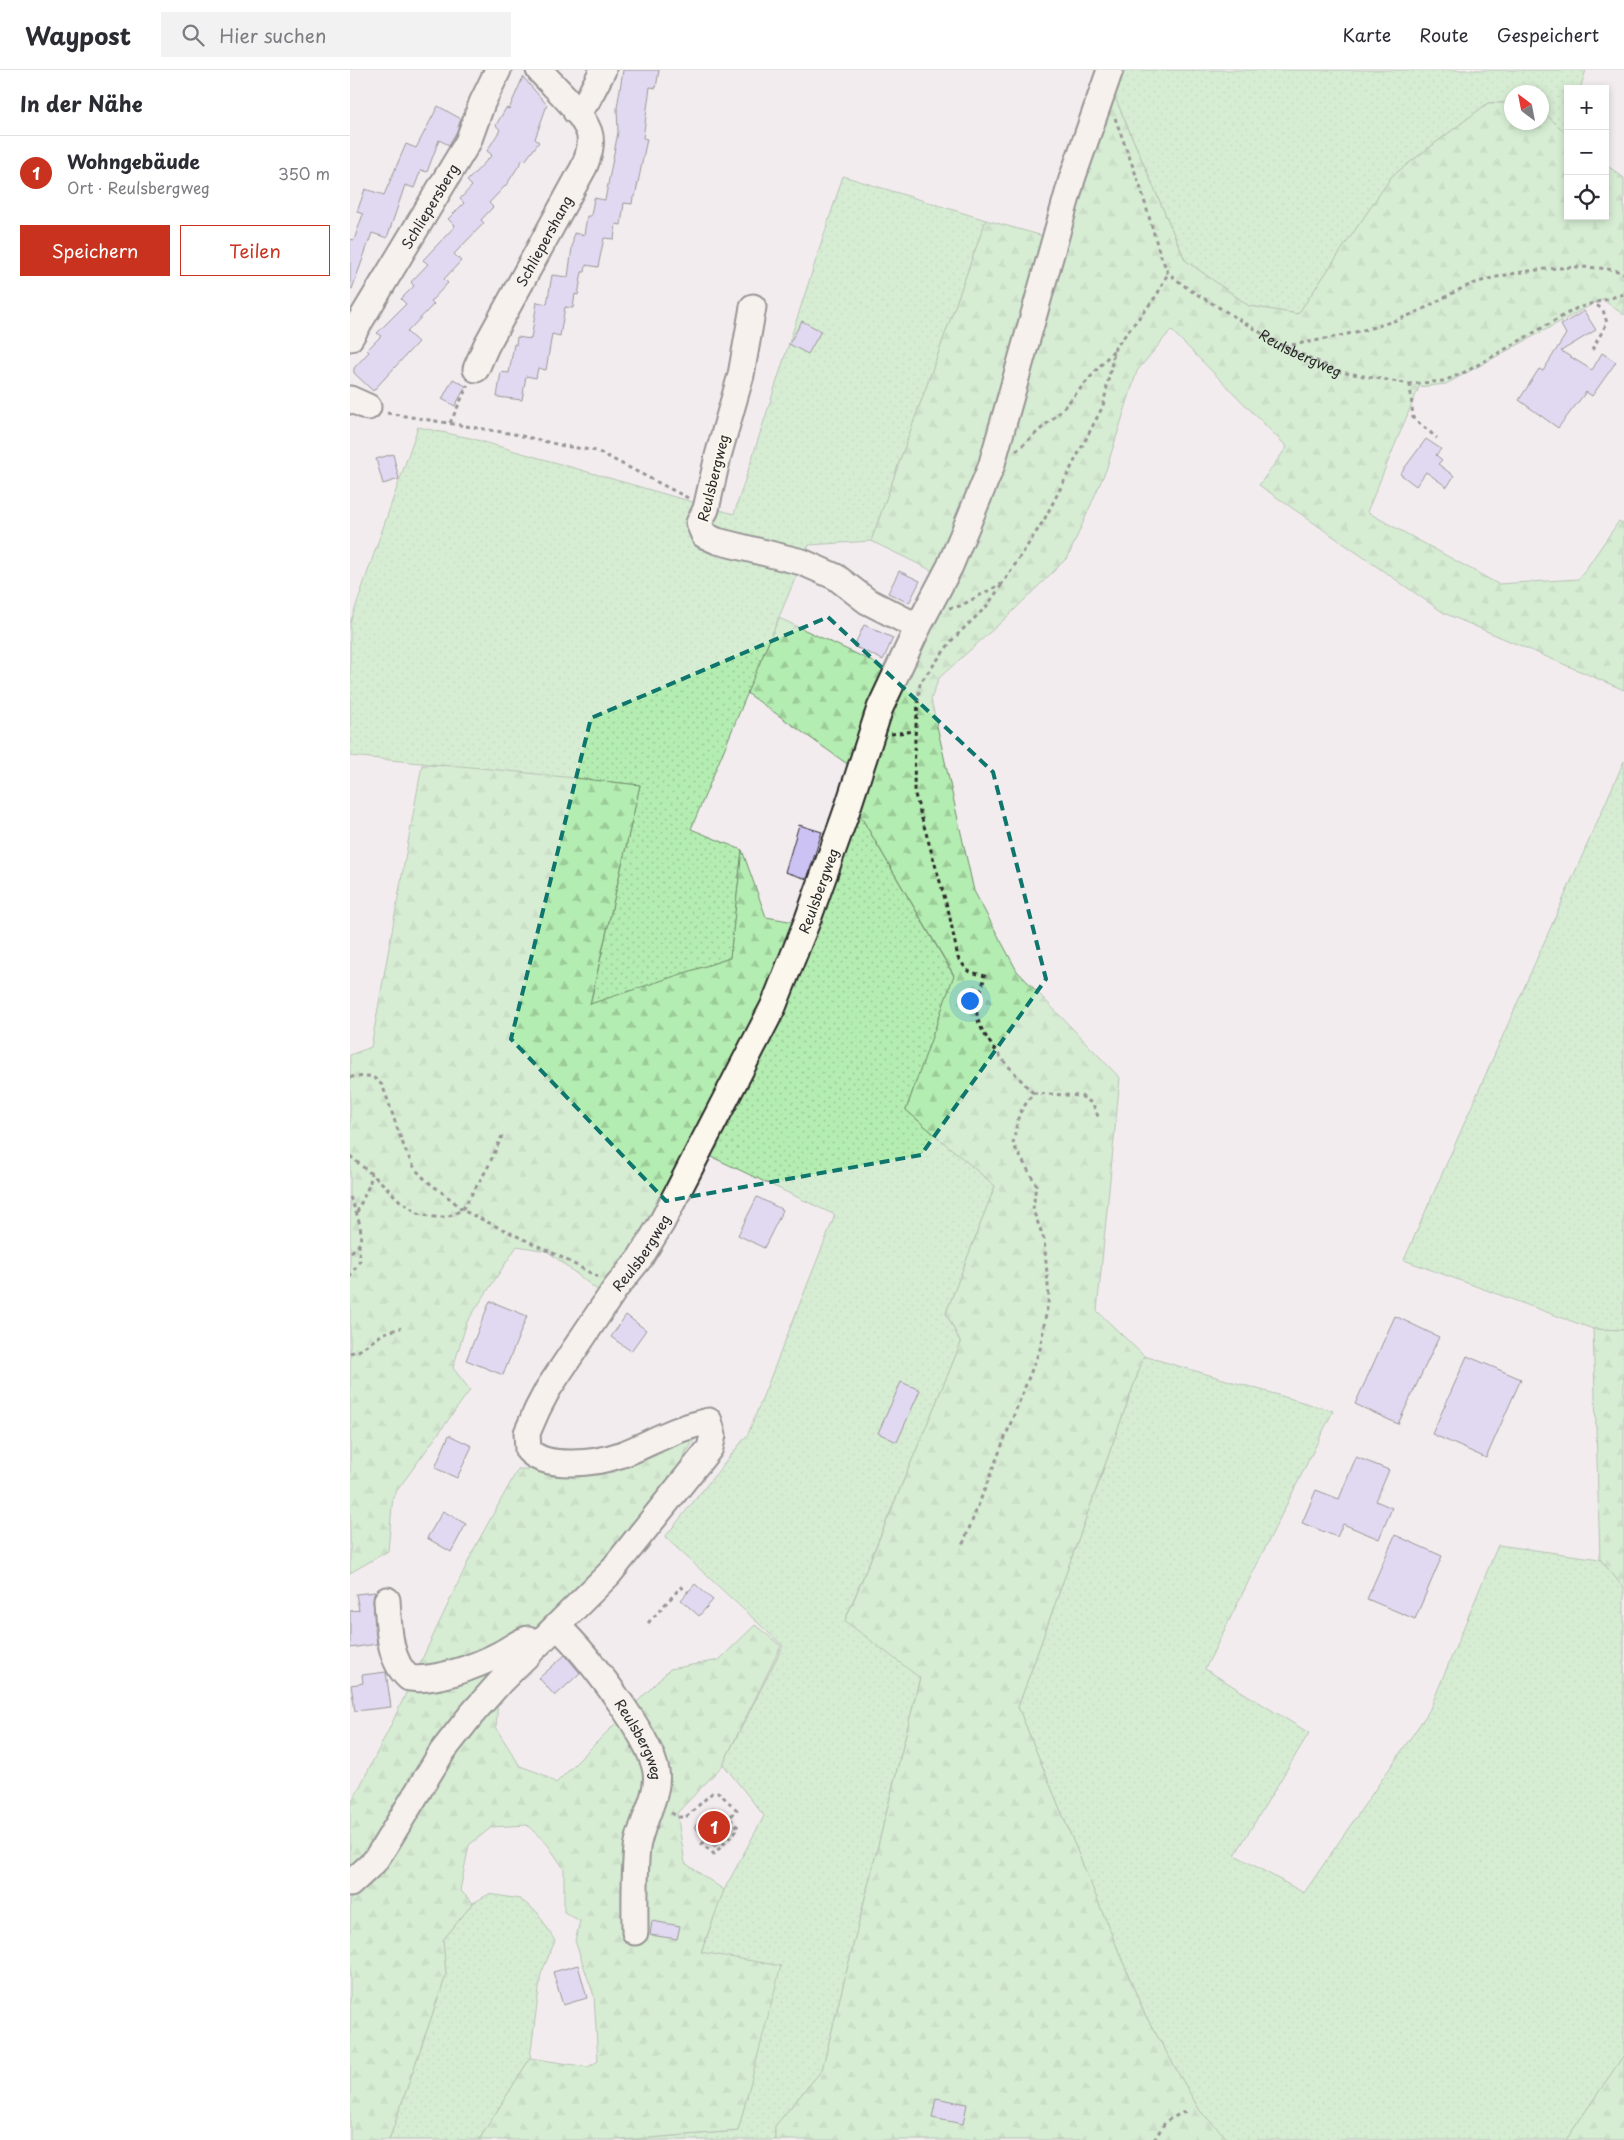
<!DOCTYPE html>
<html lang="de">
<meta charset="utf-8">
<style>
:root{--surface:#fff;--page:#f2f2f3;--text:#2b2b33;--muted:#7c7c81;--line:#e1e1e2;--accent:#c8321e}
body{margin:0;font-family:"Playpen Sans",sans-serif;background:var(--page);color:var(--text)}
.controls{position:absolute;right:15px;top:15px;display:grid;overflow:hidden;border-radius:0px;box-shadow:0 2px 8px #0003}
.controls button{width:45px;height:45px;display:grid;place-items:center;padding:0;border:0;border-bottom:1px solid var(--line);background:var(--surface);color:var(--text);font:25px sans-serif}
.compass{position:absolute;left:1154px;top:15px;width:45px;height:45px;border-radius:50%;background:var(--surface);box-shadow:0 2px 8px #0003;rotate:328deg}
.you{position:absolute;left:619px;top:930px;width:18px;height:18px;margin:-12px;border:4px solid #fff;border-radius:50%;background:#1a73e8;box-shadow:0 0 0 8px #1a73e833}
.badge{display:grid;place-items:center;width:32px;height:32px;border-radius:50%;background:var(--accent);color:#fff;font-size:16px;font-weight:700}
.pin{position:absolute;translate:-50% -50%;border:2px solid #fff;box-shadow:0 1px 5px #0006}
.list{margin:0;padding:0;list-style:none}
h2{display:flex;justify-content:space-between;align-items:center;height:65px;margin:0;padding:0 20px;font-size:21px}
h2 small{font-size:16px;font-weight:400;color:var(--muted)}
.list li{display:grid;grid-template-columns:32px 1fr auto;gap:15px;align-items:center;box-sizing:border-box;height:75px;padding:0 20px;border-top:1px solid var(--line)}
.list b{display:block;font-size:19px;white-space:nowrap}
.list p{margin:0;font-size:16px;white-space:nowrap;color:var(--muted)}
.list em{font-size:16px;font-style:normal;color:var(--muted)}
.actions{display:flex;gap:10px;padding:15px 20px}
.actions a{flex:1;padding:11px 0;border:1px solid var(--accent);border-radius:0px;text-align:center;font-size:18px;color:var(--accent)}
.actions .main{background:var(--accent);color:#fff}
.icon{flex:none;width:28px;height:28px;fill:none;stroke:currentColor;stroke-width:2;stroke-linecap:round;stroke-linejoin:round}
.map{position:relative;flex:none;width:1274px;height:2070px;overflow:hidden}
header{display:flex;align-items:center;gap:30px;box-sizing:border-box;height:70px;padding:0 25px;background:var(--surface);border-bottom:1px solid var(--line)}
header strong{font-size:24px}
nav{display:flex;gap:28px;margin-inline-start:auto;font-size:18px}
.search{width:350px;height:45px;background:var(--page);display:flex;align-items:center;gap:12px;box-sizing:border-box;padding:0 18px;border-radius:0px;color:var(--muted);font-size:19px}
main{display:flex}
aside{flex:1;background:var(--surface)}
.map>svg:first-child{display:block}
.grass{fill:url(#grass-dots);stroke:#708c6e}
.forest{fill:url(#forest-firs);stroke:#708c6e}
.building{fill:#ccc2f4;stroke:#2b2b2b}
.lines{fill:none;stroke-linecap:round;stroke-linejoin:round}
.minor-casing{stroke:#2b2b2b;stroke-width:29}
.path{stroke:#2b2b2b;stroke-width:3;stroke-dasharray:4 4;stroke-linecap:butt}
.minor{stroke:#fbf7ec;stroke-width:25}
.marked{fill:none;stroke:#0f766e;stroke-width:4;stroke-dasharray:10 6;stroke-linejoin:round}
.labels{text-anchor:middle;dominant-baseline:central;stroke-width:4;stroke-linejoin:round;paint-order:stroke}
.street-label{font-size:14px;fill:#2b2b2b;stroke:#fbf7ec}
</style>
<header>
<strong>Waypost</strong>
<div class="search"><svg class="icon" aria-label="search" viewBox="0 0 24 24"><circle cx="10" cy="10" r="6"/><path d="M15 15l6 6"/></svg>Hier suchen</div>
<nav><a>Karte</a><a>Route</a><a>Gespeichert</a></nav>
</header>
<main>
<aside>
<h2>In der Nähe<small></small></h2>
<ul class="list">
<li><span class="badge">1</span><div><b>Wohngebäude</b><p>Ort · Reulsbergweg</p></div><em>350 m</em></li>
</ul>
<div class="actions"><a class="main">Speichern</a><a>Teilen</a></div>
</aside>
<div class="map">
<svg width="1274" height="2070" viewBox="0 0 1274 2070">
<defs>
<pattern id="grass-dots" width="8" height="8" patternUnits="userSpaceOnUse" patternTransform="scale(1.25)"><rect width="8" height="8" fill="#b4edb1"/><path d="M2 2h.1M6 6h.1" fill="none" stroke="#9bcb98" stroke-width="1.8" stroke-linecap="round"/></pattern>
<pattern id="forest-firs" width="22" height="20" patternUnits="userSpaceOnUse" patternTransform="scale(1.25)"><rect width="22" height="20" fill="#b4edb1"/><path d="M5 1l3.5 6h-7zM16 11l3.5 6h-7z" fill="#9bcb98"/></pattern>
</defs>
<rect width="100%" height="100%" fill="#f2ecee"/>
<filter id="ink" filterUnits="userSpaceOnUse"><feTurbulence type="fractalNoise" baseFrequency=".02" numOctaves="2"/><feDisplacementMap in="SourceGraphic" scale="10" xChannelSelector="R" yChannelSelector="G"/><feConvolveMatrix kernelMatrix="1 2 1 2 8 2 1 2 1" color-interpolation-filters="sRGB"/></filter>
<g filter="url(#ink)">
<g class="grass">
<polygon points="772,0 1236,0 1230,19 1218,19 1216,64 1192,41 1192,22 1162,22 1161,33 1138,33 1042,106 948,244 899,236 835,190 763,23"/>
<polygon points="493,106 636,150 521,471 459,475 341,759 392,780 380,888 240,935 290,715 0,686 0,553 68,357 120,368 384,444"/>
<polygon points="1274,691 1274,1260 1243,1259 1054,1190"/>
<polygon points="507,740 604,906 556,1040 645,1116 596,1243 611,1273 495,1550 570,1607 472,2000 425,2056 425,2070 272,2070 388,2061 430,1896 351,1883 374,1820 414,1746 373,1694 433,1576 315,1467 398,1364 485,1145 360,1086"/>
<polygon points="794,1286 983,1341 855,1599 959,1663 885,1785 954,1823 1079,1641 1148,1475 1250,1489 1274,1518 1274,1985 1216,2070 879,2070 850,2041 794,1943 668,1637"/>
<polygon points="139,1824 170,1829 188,1843 205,1871 191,1904 180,1988 129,2070 39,2070 96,1905 93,1870 123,1833"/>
</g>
<g class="forest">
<polygon points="763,23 835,190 899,236 948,244 1042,106 1138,33 1161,33 1162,52 1192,52 1192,41 1218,65 1218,146 1255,146 1255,94 1274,108 1274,245 1252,229 1096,314 1069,317 1017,442 1148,514 1229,509 1269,451 1274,454 1274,620 1094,543 909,415 937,377 821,260 787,301 756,400 718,487 658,546 589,608 581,629 624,821 667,901 770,1008 747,1241 794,1286 668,1637 794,1943 850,2041 879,2070 425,2070 425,2056 472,2000 570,1608 495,1551 611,1273 596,1243 645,1116 556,1040 604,905 507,740 530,651 628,447 719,144"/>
<polygon points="636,150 697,167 636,388 589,504 521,471"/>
<polygon points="429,548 541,600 503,698 397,623"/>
<polygon points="72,695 111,696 290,715 240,934 380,888 392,780 416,847 450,853 416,933 282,1178 250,1222 197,1181 167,1176 117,1252 103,1298 120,1320 43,1426 38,1481 0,1503 0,985 21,977"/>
<polygon points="1243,1259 1274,1260 1274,1518 1250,1489"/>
<polygon points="346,1367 315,1417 234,1516 150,1598 146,1658 170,1696 192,1704 206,1713 320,1599 369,1590 405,1555 431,1576 372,1696 327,1743 335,1793 374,1820 351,1882 431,1896 388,2061 272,2070 129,2070 180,1988 238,1997 248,1991 244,1926 225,1871 230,1851 214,1842 214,1799 198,1775 177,1755 142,1757 119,1775 110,1820 123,1833 93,1870 96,1905 39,2070 0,2070 0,1736 40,1657 125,1477 168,1399 256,1400"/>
<polygon points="1274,1985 1274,2070 1216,2070"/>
</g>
<g class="building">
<polygon points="273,0 309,0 306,18 300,17 293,68 297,69 285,127 283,127 282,134 274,133 271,155 266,154 264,169 254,168 248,197 236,195 235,202 232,202 228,225 225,224 223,238 215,237 210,266 202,264 196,300 188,298 186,308 176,306 172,330 147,327 151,302 159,303 164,274 166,275 167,267 181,269 187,232 197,234 202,205 218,207 224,163 234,165 237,146 241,146 244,128 255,130 268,62 267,38"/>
<polygon points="173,7 197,35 185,69 189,72 175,91 173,89 157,114 139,133 143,137 131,150 134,153 104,184 111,191 94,209 98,213 81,231 84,234 57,262 68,272 23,321 4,303 4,298 19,282 17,280 31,266 27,263 56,234 51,229 64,216 61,212 78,194 73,190 105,156 98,149 114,133 110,129 122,116 117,111 142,85 137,81 150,60 146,55 156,38 159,39"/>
<polygon points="88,36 111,49 107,61 99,75 89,70 77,102 71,100 64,118 55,115 37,168 22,163 2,219 0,218 0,169 4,170 13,144 7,142 15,119 34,125 56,74 66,78"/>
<polygon points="1234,241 1246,260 1211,281 1242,300 1252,283 1266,292 1242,326 1236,322 1208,358 1169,330 1189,299 1193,301 1216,264 1211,255"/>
<polygon points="452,251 471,261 458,284 439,274"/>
<polygon points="103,309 116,316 105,336 92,329"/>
<polygon points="1076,369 1091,379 1086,385 1092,390 1088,394 1104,406 1097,417 1076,402 1066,416 1050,404"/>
<polygon points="43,384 49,409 33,414 26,389"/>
<polygon points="549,501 570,511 559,533 538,523"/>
<polygon points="514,555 543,568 533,590 504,576"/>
<polygon points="449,755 472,762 457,809 435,802"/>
<polygon points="407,1127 433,1140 414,1178 388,1165"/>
<polygon points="140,1231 177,1246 153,1305 116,1290"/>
<polygon points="276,1245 296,1260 281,1281 261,1267"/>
<polygon points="1045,1246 1089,1267 1048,1354 1005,1334"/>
<polygon points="1117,1286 1171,1309 1136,1388 1082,1364"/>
<polygon points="551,1312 570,1320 547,1372 528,1363"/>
<polygon points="99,1365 122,1376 107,1408 85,1398"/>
<polygon points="1006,1387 1039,1400 1026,1431 1042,1438 1029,1469 993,1454 987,1467 952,1453 966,1420 989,1429"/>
<polygon points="93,1441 116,1454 101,1482 77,1468"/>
<polygon points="1045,1465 1092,1486 1065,1549 1017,1529"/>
<polygon points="345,1514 363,1530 349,1546 331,1530"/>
<polygon points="25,1522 23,1531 27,1574 0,1578 0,1541 9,1540 6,1524"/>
<polygon points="215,1585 230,1603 205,1626 189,1608"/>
<polygon points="36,1602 41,1637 5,1641 1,1615 13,1613 12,1605"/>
<polygon points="363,1737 384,1758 365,1777 344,1757"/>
<polygon points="302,1851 330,1856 327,1869 300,1865"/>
<polygon points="228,1895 237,1928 213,1935 203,1902"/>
<polygon points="586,2028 617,2034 613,2054 582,2048"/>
</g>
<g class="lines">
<defs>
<g id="minor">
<polyline points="226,42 237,31 253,0"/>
<polyline points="403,237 391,305 368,386 356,439 349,453 354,465 367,471 452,492 486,507 517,531 568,557"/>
<path id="s2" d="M0,268L118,72L132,33L148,0"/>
<path id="s3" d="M126,299L136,276L234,97C238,87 243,74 239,62C230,39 205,18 189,0"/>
<polyline points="0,329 18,337"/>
<path d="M37,1530C39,1556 38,1590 59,1608C85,1612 127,1596 150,1584C160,1579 168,1572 178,1569L188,1574"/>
<path id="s4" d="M208,1557C236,1583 299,1664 306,1701C310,1726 290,1753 287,1778C284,1806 285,1834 285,1862"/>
<path id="s5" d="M0,1814L24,1792L34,1777L92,1682L121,1645L152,1610L259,1504L360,1378L363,1365L359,1351C347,1354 334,1357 323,1362C305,1369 288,1379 270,1385C247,1393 196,1400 178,1380L177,1363L187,1340L198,1319L265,1219L290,1188L311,1154L423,937L458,849L495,746L530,638L568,557L600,496L641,397L722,109L760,0"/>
</g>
</defs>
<use href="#minor" class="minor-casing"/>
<g class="path">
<path id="s1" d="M765,48L790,116L809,181L818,203L840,220L933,276L991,302L1060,314L1094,311L1117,301L1227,238L1274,224"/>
<path d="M934,276C974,270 1013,262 1052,248C1076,240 1097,224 1120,215C1156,201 1238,190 1274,203"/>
<polyline points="1242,280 1257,253 1253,240 1244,233"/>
<polyline points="1060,314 1063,348 1087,368"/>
<polyline points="37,343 164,364 214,376 247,381 338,428"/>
<polyline points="100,353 118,315"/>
<polyline points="666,381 710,342 764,280"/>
<polyline points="599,538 610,536 653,513 694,450 753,336 765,278 807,225 818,203"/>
<polyline points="541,664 565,661"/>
<path d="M0,1007L22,1006L32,1015C42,1038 53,1085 68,1102C81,1117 99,1125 112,1140L207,1185L248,1207"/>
<polyline points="683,1023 731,1026 743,1034 749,1049"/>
<polyline points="0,1086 32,1113 50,1131 68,1143 82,1147 97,1147 112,1140 137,1099 152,1066"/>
<path d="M0,1127C5,1139 15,1161 9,1174C7,1177 2,1181 0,1183"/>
<polyline points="7,1142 20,1113 21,1104"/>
<polyline points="0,1207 10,1190 9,1174"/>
<polyline points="0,1283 10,1280 34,1263 51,1258"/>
<path d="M613,1474L690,1279L699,1227L694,1169L683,1140L686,1114L663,1074L669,1044L683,1023C668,1007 628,966 627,944C626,933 632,918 635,906L618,901L608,888L599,843L564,721L565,666L570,613L603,569L637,536L653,513"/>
<polyline points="298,1553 331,1517 338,1522"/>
<polyline points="321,1743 329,1747 336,1747 362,1723 368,1722 387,1740 379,1748 389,1758 364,1784 352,1774 357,1769"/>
<polyline points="804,2070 816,2051 838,2040"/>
</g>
<use href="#minor" class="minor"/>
</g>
</g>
<path d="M0 0H1274V2070H0ZM478,547L643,702L696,909L571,1085L316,1131L161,969L241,648Z" fill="#f2ecee" fill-opacity=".55" fill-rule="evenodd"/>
<path class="marked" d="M478,547L643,702L696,909L571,1085L316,1131L161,969L241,648Z"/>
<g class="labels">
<g class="street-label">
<text stroke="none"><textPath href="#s2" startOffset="154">Schliepersberg</textPath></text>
<text stroke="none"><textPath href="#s3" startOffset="145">Schliepershang</textPath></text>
<text stroke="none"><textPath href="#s1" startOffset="319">Reulsbergweg</textPath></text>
<text transform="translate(363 408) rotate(-76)">Reulsbergweg</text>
<text stroke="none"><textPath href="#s5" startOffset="1422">Reulsbergweg</textPath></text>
<text stroke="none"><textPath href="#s5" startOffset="1018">Reulsbergweg</textPath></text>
<text stroke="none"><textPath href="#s4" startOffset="140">Reulsbergweg</textPath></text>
</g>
</g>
</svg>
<div class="controls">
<button>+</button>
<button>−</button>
<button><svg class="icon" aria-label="locate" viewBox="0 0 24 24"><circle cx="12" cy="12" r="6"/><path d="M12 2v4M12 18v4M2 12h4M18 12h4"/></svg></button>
</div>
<svg class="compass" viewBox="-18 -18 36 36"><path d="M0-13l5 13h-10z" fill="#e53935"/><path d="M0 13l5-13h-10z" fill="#7c7c81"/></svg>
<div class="you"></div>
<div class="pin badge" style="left:364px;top:1757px">1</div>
</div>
</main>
